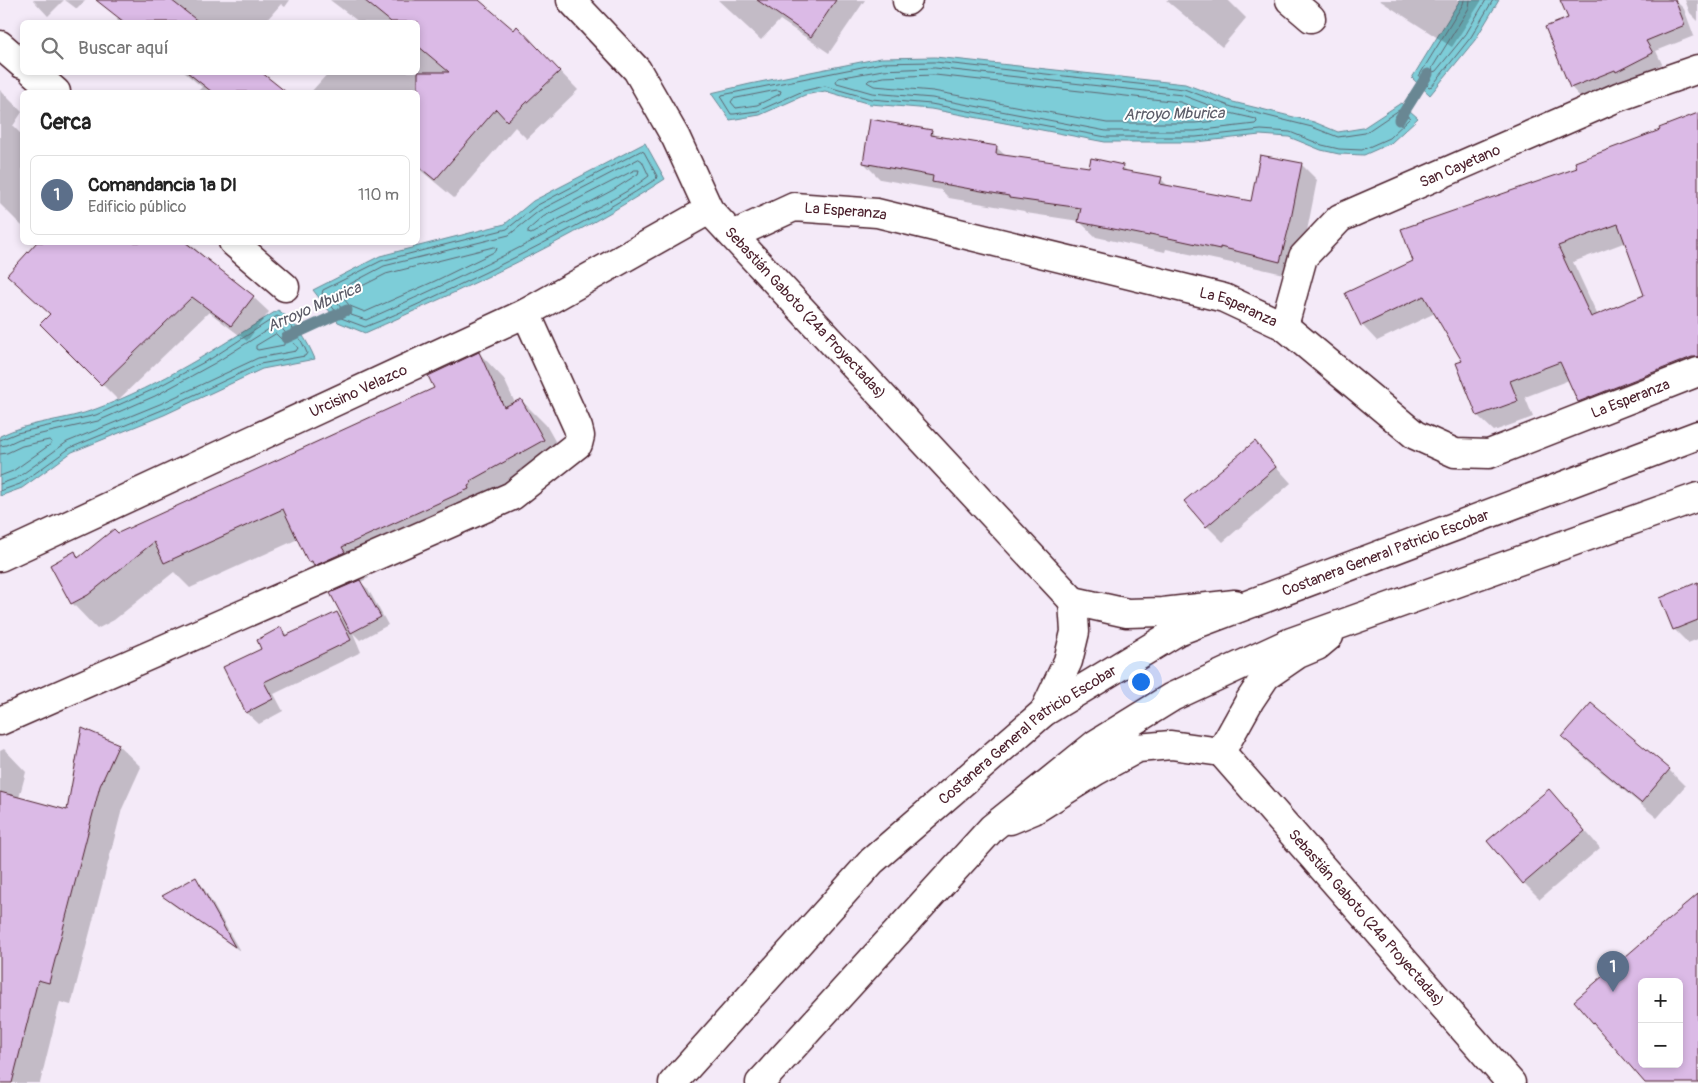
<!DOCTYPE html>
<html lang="es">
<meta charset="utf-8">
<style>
:root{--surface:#fff;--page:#f2f2f2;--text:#222;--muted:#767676;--line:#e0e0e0;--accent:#c8321e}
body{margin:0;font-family:Pangolin,sans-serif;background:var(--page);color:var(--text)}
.controls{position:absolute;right:15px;bottom:15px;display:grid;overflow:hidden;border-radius:8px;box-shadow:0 2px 8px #0003}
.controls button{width:45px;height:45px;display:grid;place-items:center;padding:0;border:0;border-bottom:1px solid var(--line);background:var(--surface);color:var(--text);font:25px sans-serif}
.you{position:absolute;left:1140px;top:681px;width:18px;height:18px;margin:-12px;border:4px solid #fff;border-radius:50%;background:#1a73e8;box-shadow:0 0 0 8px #1a73e833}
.badge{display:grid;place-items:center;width:32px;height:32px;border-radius:50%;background:var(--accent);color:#fff;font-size:16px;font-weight:700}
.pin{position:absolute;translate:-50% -41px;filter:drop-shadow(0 1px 2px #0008)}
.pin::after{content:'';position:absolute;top:26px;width:18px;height:15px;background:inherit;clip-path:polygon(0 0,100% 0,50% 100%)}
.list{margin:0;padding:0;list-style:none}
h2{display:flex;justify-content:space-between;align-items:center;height:65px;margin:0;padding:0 20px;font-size:21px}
h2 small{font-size:16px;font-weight:400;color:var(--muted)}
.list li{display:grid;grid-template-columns:32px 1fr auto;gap:15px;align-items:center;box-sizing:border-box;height:80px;margin:0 10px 10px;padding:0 10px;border:1px solid var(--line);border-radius:8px}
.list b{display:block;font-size:19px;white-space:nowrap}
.list p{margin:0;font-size:16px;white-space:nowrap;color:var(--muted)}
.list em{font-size:16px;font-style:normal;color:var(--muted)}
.icon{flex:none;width:28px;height:28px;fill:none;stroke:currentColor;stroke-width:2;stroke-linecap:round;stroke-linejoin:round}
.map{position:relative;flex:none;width:1698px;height:1083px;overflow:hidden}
.search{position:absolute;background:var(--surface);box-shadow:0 2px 8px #0003;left:20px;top:20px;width:400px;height:55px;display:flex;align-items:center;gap:12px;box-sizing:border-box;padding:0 18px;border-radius:8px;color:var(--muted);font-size:19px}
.panel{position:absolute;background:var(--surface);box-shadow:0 2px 8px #0003;left:20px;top:90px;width:400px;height:155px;border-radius:8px}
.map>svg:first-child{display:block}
.water{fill:#7dcdd8;stroke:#698793}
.shadow{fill:#0003;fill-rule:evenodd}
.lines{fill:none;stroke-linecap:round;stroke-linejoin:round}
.shore{stroke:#5e6570;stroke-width:1}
.stream{stroke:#698793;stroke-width:11}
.building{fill:#dbbae6;stroke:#4a1f2b;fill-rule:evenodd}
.street-casing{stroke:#4a1f2b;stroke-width:31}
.secondary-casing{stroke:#4a1f2b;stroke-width:31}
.highway-casing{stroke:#4a1f2b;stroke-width:31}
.street{stroke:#fff;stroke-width:28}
.secondary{stroke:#fff;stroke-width:28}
.highway{stroke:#fff;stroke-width:28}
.labels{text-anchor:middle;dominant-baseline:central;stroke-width:4;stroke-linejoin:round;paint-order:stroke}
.street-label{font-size:15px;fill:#4a1f2b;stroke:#fff}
.water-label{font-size:16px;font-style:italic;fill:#5c5c68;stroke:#fff}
</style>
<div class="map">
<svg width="1698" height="1083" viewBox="0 0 1698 1083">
<rect width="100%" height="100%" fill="#f4eaf8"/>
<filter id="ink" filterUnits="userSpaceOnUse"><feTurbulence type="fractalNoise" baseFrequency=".02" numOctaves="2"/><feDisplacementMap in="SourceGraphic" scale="10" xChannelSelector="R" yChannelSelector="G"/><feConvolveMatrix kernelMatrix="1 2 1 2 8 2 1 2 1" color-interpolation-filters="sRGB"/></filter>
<g filter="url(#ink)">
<g class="water">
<polygon points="1460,0 1499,0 1475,40 1430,95 1412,78"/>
<polygon points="935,57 1185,84 1233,102 1314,122 1338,132 1363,128 1401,103 1418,118 1391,143 1364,155 1339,154 1321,150 1289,137 1260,135 1196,142 1105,142 931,109 870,104 825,91 805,95 760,115 730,120 711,93 750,84 881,58"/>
<path d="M645,143L665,179C571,240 468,287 365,333L338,322L313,290L380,256L505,224L533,201Z"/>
<path d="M278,310C296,322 307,340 315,359L262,369L164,415L72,452L22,488L0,496V436C30,421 65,421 96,409C161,385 219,347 278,310Z"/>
</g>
<g class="shadow">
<polygon points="33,0 64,0 48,16"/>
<polygon points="65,0 86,0 77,9"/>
<polygon points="130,0 290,0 285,7 281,4 265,22 119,22 117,20"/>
<polygon points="330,0 478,0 514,31 536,47 578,90 527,139 515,127 454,198 418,168 418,92 311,92 329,72 418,72 418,22 359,22"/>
<polygon points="718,0 865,0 829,53 780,20 761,40"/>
<polygon points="1166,0 1228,0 1246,18 1222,47"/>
<polygon points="1379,0 1482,0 1452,47"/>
<polygon points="1562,0 1675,0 1684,9 1694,36 1656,51 1662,64 1628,82 1626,80 1581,98 1571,87 1570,19"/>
<polygon points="1685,0 1698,0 1698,21 1690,13"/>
<polygon points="184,72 259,72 284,92 197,92 202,87"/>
<polygon points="0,90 22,112 13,126 22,135 22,226 0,204"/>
<path d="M1698,114V377L1595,417L1579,402L1569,380L1525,397L1533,417L1494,431L1478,416L1458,364L1464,361L1435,313L1377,341L1362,325L1414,261L1579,168ZM1626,242L1645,296L1598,316L1573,262Z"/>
<polygon points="931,131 937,137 997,148 1006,156 1090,168 1122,166 1128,172 1161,179 1169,187 1252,202 1301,164 1317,180 1306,236 1296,277 1236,263 1236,264 1166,249 1165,252 1096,237 1079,221 1026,213 1024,211 949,198 941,190 880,179 864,163"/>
<polygon points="39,242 187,242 253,297 269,312 247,341 209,312 118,400 42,324 51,315 9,275"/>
<polygon points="479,353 504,379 515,403 521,400 546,425 569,466 366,573 369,578 360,582 368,589 388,625 360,640 353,633 361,652 274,694 283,711 259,724 247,713 225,668 263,650 281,629 288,636 337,613 346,622 340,590 337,586 335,587 309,562 298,539 190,588 174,572 114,620 97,629 72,603 74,553 80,558 118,535 435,388"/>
<polygon points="1255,443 1291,483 1223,542 1207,526"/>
<polygon points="1698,583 1698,639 1688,643 1674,629"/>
<polygon points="1563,737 1669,770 1685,786 1657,818 1579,753"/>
<polygon points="118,745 141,767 122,809 71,1005 60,1002 40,1083 0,1083 0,751 4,749 26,772 19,798 68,811"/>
<polygon points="1549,791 1565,807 1600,848 1540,899 1524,883"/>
<polygon points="196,879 203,887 240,951 172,904 164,896"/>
</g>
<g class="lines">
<g class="shore">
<polyline points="1464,0 1463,4 1419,76 1420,78 1429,87 1432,86 1471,37 1493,0"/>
<polyline points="1470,0 1469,8 1432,68 1433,72 1436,71 1466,34 1486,0"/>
<polygon points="935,62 1184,89 1232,107 1312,127 1338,137 1365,133 1399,110 1410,118 1389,138 1362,150 1339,149 1322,145 1290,132 1261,130 1196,137 1106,137 931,104 871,99 825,86 803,91 758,111 734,114 731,114 721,98 722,95 882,63"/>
<polygon points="935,68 1182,95 1230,113 1256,119 1257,122 1255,124 1195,131 1106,131 932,98 872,93 837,83 836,81 838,78 883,70"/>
<polygon points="935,75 1180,102 1217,116 1219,119 1217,121 1195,123 1107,123 933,91 874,86 867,82 869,80 884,77"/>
<polygon points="778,90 781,91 780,94 757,105 736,108 731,102 733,99"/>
<path d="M641,151L644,152L657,176L656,179C602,214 544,243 486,272C446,291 406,311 365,327L341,318L322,294L323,290L381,261L507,229L536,206Z"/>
<path d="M639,159L642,161L649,176C622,197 589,211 559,227C496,261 431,291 366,320L345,313L332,296L333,293L384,266L509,235L539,211Z"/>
<polygon points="635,170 639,170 638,174 613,190 531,234 528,233 528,230 543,217"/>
<polygon points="494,247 497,248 496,251 435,281 365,312 350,306 343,298 344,295 386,274"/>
<polygon points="276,334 284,342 284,345 258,350 256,349 256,346"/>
<path d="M0,440L17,433L96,415L152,390L212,358L277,316C290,321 302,340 307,353L305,356L260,364L162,410L70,448L20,484L0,491"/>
<polyline points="0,446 6,445 19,439 98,421 155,396 215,363 277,324 279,325 298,348 296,351 258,358 160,404 67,442 17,478 0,484"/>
<polyline points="0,454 7,453 22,446 49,440 52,442 51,444 13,471 0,476"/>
</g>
<g class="stream">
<polyline points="1399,120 1428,74"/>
<polyline points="286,338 347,310"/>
</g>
</g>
<g class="building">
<polygon points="96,0 171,0 199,22 124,22"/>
<polygon points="364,0 479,0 514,30 517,26 560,71 507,121 496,109 435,180 418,166 418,72 449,72 418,46 418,22 391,22"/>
<polygon points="757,0 836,0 811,37"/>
<polygon points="1560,0 1675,0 1685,25 1646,41 1653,53 1616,72 1615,70 1570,88 1545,27 1568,18"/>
<polygon points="187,72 261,72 286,92 212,92"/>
<path d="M1698,113V357H1692L1578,402L1560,362L1510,381L1518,401L1477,416L1456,363L1462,361L1424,296L1361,326L1345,293L1413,261L1401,229L1577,168L1575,162L1660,130L1659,128ZM1618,224L1644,295L1591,317L1558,246Z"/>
<polygon points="870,119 932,130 931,135 997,146 996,154 1089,167 1091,158 1123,165 1122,170 1162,177 1160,184 1251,201 1260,155 1302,163 1291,219 1280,262 1220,247 1220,249 1150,234 1149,236 1078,222 1081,208 1009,198 1009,196 932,182 933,176 863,163"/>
<polygon points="37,242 185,242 254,296 231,326 192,297 101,385 40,324 50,314 7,275"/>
<polygon points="479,352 504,407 521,399 544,440 470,481 471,484 468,486 469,489 342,547 345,552 314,566 312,561 308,562 283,509 164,563 154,542 88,595 71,604 50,565 75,551 78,558 114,529 118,533 434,388 428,376"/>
<polygon points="1255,441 1276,467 1206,527 1184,501"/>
<polygon points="360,580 381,617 351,633 330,593"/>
<polygon points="1698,582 1698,620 1673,630 1660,598"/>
<polygon points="337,612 351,640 264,682 273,699 246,713 223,667 261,649 257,640 281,627 285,636"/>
<polygon points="1591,703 1670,769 1641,803 1562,737"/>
<polygon points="82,728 119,744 100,786 49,983 38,980 12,1083 0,1083 0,792 67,810"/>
<polygon points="1549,789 1585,831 1523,884 1487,841"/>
<polygon points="196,877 235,947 162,896"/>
<path d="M1698,894V1083H1645L1574,1001ZM1642,982H1679V1064H1642Z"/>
</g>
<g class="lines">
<defs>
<g id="street">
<polyline points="1290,0 1311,18"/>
<polyline points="907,1 908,0"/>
<polyline points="0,45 22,64"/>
<polyline points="33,72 56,92"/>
<path id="s1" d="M733,235L794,207L877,213L1224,298L1284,326L1415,435L1455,453L1489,454L1698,372"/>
<polyline points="233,242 285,287"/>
<path id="s2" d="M1284,326L1303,257L1340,218L1618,97L1698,69"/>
<path id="s3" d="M0,557L526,313L709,210"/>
<polyline points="0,721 512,496 578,444 580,436 578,428 526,313"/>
</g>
<g id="secondary">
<polyline points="571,0 637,70 676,138 709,210 1073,601"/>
<polyline points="1073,601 1127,613 1163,612 1235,604"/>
<polyline points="1044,712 1068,661 1075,632 1073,601"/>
<polyline points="1221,752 1511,1083"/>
<polyline points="1221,752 1250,700 1266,676 1298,654 1317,646 1329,636"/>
<polyline points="1010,820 1034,810 1096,771 1138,748 1171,745 1221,752"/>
</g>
<g id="highway">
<path id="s4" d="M673,1083L872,861L1044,712L1178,631L1698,435"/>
<polyline points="760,1083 992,828 1096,744 1172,697 1291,642 1698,497"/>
</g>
</defs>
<use href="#street" class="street-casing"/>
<use href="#secondary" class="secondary-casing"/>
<use href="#highway" class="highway-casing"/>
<use href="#street" class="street"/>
<use href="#secondary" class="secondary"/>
<use href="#highway" class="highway"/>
</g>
</g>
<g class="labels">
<g class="street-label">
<text stroke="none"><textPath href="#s2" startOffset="256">San Cayetano</textPath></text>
<text stroke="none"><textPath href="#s1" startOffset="119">La Esperanza</textPath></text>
<text stroke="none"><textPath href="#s1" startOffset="524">La Esperanza</textPath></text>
<text transform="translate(805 313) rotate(47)">Sebastián Gaboto (24ª Proyectadas)</text>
<text stroke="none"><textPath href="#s3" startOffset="395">Urcisino Velazco</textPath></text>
<text stroke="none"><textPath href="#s1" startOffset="974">La Esperanza</textPath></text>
<text stroke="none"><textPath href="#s4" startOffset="904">Costanera General Patricio Escobar</textPath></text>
<text stroke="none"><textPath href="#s4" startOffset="499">Costanera General Patricio Escobar</textPath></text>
<text transform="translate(1366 918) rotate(49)">Sebastián Gaboto (24ª Proyectadas)</text>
</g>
<g class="water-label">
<text transform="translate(1174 114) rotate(-1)">Arroyo Mburica</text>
<text transform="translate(314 307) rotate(-24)">Arroyo Mburica</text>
</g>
</g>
</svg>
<div class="controls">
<button>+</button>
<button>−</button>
</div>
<div class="you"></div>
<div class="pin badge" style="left:1613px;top:992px;background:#5c6f8a">1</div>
<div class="search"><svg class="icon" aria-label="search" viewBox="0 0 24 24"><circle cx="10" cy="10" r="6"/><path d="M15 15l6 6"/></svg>Buscar aquí</div>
<section class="panel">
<h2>Cerca<small></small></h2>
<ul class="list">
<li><span class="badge" style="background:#5c6f8a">1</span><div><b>Comandancia 1a DI</b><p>Edificio público</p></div><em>110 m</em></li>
</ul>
</section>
</div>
